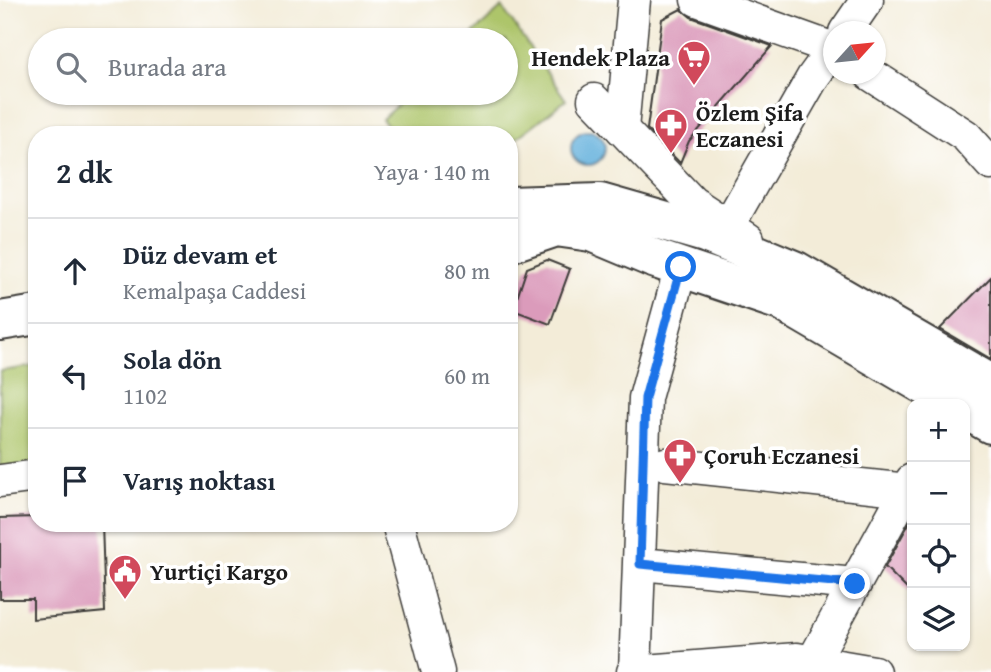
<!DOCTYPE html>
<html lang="tr">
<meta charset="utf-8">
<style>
:root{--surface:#fff;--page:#f2f2f3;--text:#1f2937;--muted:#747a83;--line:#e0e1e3}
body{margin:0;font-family:"Gentium Book Plus",serif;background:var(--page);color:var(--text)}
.controls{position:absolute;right:21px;bottom:21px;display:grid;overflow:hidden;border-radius:14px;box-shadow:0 2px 5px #0004}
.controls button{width:63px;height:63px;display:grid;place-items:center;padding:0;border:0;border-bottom:2px solid var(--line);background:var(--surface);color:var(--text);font:35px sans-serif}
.compass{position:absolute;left:823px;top:21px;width:63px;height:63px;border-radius:50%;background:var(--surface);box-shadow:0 2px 5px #0004;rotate:63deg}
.stop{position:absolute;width:21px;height:21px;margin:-16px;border:5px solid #1a73e8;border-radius:50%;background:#fff}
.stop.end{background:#1a73e8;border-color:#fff;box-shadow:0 2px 7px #0008}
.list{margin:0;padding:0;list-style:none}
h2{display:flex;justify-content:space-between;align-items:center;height:91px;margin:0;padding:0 28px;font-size:30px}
h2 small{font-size:23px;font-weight:400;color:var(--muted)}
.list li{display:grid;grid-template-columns:46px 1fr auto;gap:21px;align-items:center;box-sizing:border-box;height:105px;padding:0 28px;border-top:2px solid var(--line)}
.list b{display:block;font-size:26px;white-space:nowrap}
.list p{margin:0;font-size:23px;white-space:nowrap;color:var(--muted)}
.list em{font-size:23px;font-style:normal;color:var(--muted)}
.icon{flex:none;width:38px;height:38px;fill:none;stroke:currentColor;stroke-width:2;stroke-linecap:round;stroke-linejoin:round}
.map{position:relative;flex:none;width:991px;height:672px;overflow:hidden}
.search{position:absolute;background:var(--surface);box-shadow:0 2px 5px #0004;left:28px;top:28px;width:490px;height:77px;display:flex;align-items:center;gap:18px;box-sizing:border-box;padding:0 24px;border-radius:38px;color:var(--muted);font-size:26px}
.panel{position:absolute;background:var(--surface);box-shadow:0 2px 5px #0004;left:28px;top:126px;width:490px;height:406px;border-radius:28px}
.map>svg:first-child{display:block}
.green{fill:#adc56b;stroke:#647044;stroke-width:2}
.water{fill:#61afdb;stroke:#3e667c;stroke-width:2}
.building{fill:#db9bbb}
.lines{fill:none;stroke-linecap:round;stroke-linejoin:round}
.minor-casing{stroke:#3c3b38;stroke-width:35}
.major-casing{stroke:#3c3b38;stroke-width:42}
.minor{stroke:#fff;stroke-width:32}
.major{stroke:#fff;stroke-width:38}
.route{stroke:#1a73e8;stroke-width:9}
.labels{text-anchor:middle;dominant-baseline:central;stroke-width:7;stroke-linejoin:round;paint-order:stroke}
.poi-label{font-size:23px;font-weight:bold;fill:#1c1c1c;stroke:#fff;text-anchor:start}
</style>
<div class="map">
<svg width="991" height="672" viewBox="0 0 991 672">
<rect width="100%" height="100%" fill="#fff"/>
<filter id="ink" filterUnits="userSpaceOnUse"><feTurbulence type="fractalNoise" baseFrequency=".0143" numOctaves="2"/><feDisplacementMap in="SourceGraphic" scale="14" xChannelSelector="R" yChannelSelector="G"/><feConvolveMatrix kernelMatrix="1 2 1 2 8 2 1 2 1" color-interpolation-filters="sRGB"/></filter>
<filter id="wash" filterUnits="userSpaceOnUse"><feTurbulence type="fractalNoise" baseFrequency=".00686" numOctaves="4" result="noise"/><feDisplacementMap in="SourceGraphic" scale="28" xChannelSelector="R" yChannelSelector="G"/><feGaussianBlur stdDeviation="1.57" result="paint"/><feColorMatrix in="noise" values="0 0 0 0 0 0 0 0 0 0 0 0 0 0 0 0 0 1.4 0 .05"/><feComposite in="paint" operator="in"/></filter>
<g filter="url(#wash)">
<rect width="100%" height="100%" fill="#f3ecd8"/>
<g class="green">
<polygon points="502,7 566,100 509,144 509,135 395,135 382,119 410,93 506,93 506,40 466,40"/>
<polygon points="37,366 37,466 0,470 0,371"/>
</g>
<circle class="water" cx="588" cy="148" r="17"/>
<g id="blocks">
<g class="building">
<polygon points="681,9 691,17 772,46 689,141 680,163 647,129 662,19"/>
<polygon points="547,260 570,269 550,324 513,310 527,268"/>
<polygon points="991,277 991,359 940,329"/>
<polygon points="37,517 37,523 102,523 105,612 33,619 33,599 0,599 0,518"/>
<polygon points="912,518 912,594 885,567"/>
</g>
</g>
</g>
<g filter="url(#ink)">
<use href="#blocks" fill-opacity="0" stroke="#3c3b38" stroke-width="2"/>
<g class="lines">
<defs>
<g id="minor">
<polyline points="697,0 834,49"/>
<polyline points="845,32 867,0"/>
<polyline points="870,74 966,136 991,164"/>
<polyline points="594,100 692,202 748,239"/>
<polyline points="622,129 634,0"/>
<polyline points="728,226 813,77 834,48"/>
<polyline points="665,464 908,490"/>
<polyline points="0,481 37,476"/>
<polyline points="398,523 438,672"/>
<polyline points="640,564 855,584 912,480"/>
<polyline points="812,663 855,584"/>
<polyline points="633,672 797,659 874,672"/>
<polyline points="635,672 645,398 681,267"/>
</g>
<g id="major">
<polyline points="509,206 600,203 705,233 796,271 991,384"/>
<polyline points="509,243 556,227 591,232 653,258 781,301 957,404"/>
<polyline points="0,321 37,315"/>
<polyline points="965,409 991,424"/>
</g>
</defs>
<use href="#minor" class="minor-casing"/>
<use href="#major" class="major-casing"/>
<use href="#minor" class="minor"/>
<use href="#major" class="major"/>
</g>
</g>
<g class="lines" filter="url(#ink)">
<polyline class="route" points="681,267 645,398 640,564 855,584"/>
</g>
<defs>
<symbol id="supermarket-pin" viewBox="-11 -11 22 30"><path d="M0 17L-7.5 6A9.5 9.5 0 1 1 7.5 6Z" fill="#d1495b" stroke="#fff"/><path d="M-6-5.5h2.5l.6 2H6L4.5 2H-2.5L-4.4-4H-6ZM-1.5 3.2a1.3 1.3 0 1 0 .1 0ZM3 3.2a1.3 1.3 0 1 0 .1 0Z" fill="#fff"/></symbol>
<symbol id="pharmacy-pin" viewBox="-11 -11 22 30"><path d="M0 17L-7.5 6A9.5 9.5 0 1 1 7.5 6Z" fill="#d1495b" stroke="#fff"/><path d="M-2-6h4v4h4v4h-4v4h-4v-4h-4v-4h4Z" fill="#fff"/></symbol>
<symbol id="civic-pin" viewBox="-11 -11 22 30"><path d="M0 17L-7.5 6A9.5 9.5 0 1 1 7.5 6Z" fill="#d1495b" stroke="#fff"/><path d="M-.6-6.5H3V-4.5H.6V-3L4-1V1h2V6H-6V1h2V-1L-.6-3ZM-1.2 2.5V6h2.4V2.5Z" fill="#fff"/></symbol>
</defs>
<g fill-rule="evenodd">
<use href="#supermarket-pin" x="675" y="38" width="38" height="52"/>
<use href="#pharmacy-pin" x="652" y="106" width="38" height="52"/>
<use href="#pharmacy-pin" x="661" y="436" width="38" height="52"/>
<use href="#civic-pin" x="106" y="552" width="38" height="52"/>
</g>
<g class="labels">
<g class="poi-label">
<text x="670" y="57" text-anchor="end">Hendek Plaza</text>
<text x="696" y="112">Özlem Şifa<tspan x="696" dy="26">Eczanesi</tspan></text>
<text x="704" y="455">Çoruh Eczanesi</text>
<text x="150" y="571">Yurtiçi Kargo</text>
</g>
</g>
</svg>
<div class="controls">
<button>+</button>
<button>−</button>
<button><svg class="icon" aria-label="locate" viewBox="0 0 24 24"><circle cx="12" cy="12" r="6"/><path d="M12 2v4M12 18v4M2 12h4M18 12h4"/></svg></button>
<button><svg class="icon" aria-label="layers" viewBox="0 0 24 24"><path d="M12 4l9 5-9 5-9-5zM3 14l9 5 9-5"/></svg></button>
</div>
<svg class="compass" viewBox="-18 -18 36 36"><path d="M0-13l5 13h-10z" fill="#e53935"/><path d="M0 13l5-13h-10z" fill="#747a83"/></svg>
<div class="stop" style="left:681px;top:267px"></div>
<div class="stop end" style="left:855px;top:584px"></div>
<div class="search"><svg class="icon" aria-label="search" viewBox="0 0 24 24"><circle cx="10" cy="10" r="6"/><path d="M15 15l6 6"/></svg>Burada ara</div>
<section class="panel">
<h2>2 dk<small>Yaya · 140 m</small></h2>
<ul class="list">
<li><svg class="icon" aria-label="ahead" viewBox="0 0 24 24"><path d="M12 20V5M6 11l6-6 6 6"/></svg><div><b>Düz devam et</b><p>Kemalpaşa Caddesi</p></div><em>80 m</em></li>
<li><svg class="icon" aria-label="left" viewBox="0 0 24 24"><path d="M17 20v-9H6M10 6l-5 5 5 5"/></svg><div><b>Sola dön</b><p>1102</p></div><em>60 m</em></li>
<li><svg class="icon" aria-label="arrive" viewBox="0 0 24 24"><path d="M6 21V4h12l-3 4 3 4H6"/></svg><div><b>Varış noktası</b></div></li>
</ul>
</section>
</div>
